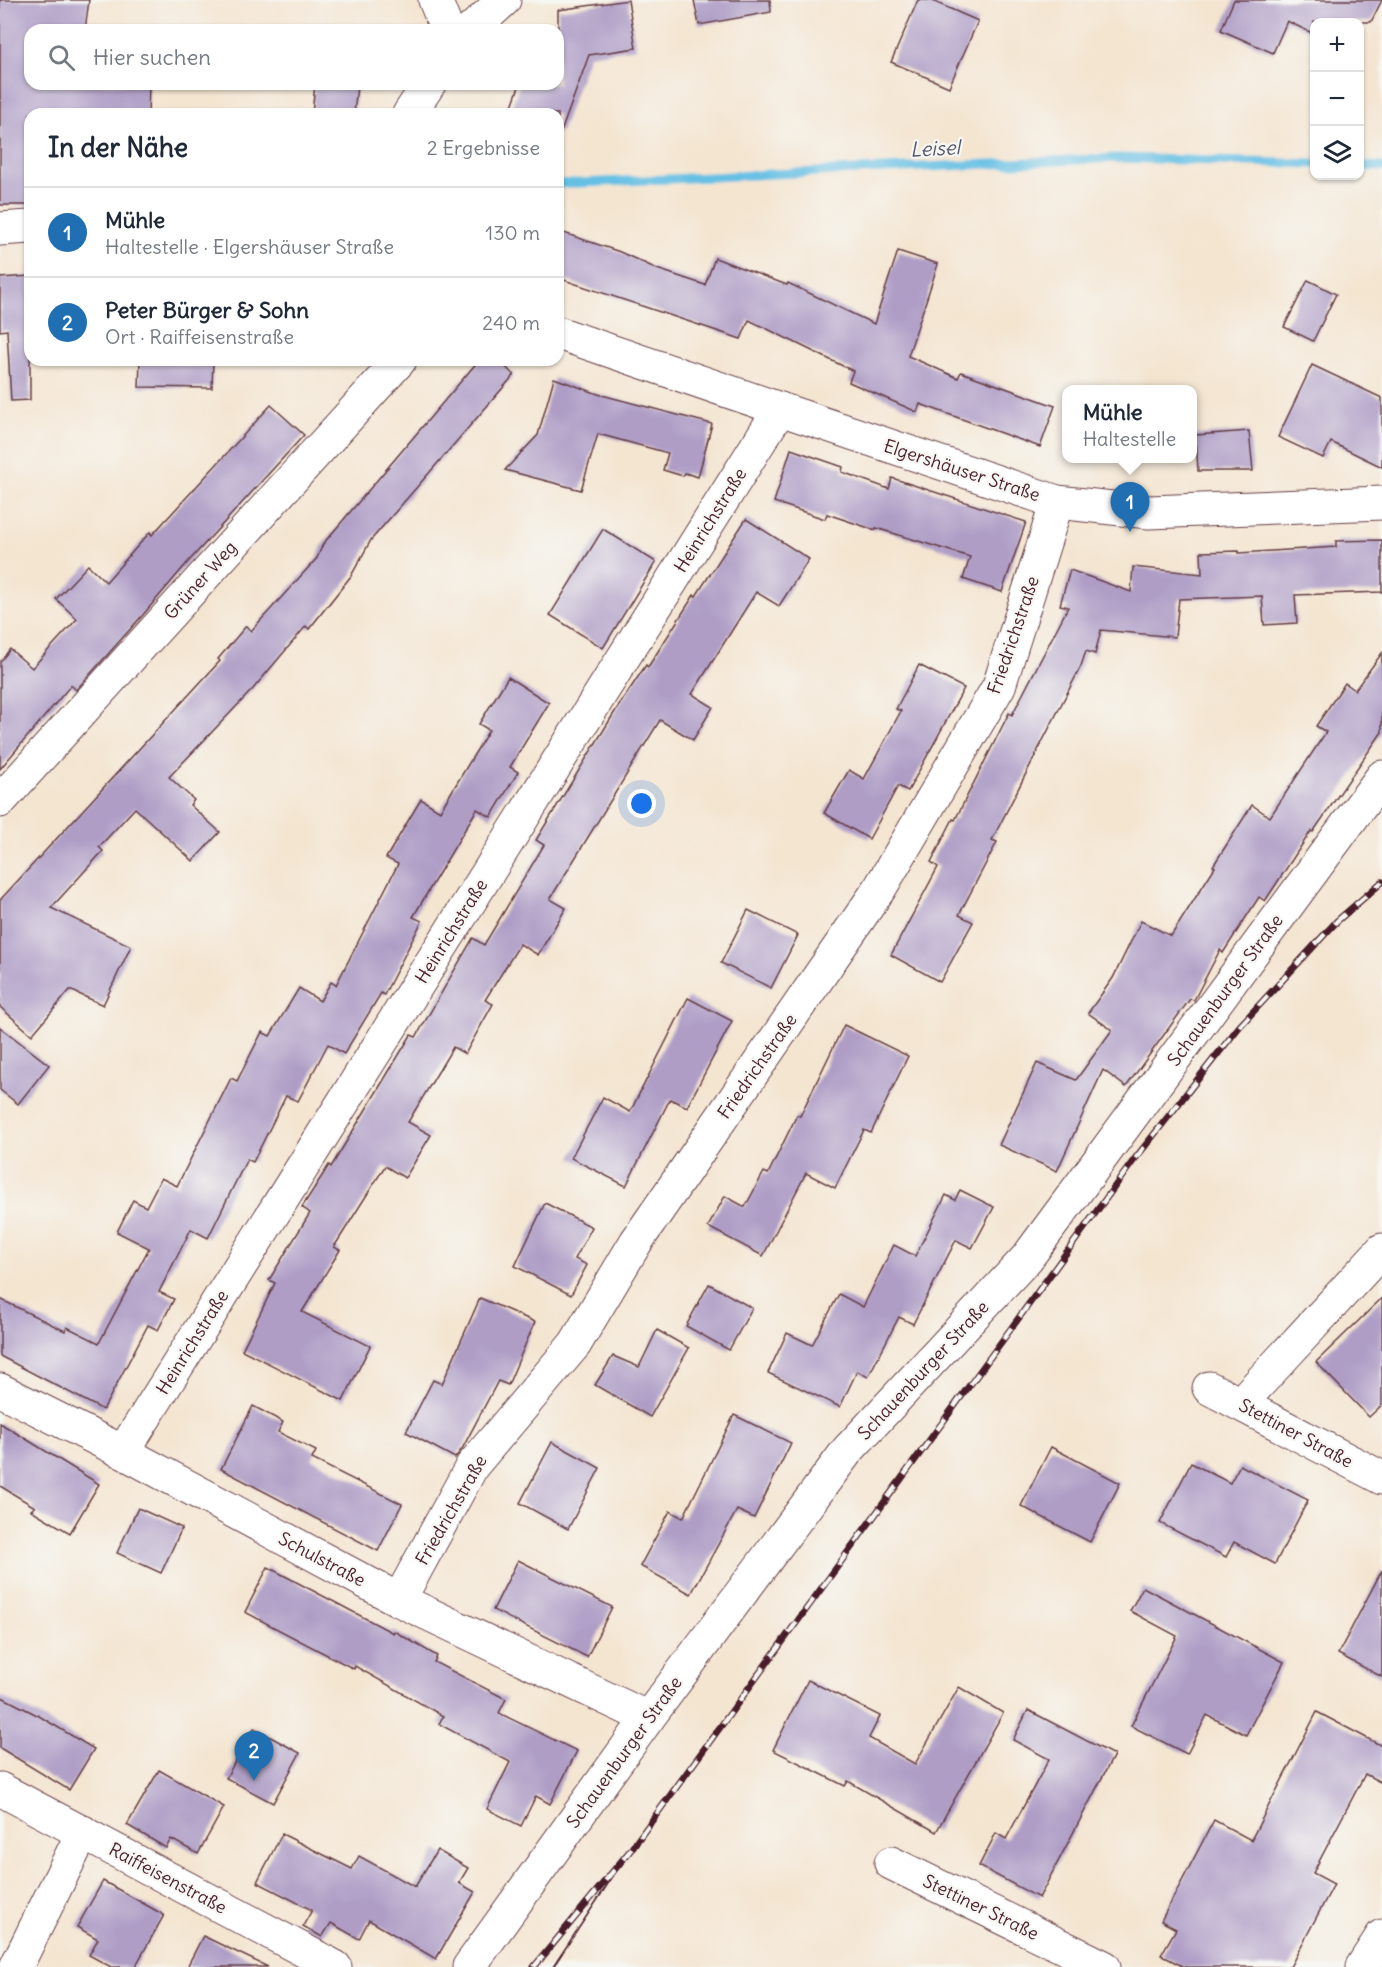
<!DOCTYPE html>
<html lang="de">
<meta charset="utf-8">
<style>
:root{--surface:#fff;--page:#f6f6f7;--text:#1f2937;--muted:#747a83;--line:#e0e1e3;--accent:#1f6fb2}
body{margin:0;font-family:Delius,sans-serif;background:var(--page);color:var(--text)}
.controls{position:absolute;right:18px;top:18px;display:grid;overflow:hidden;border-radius:12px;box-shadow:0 2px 4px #0004}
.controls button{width:54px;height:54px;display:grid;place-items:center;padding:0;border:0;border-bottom:2px solid var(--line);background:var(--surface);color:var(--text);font:30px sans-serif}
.you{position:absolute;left:642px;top:804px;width:21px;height:21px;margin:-15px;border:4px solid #fff;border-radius:50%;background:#1a73e8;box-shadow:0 0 0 9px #1a73e833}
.badge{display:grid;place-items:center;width:39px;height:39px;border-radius:50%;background:var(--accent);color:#fff;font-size:20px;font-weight:700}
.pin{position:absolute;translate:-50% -50px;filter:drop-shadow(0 2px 3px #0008)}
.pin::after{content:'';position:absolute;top:32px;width:21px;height:18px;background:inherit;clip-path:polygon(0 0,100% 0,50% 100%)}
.popup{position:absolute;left:1062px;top:385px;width:135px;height:78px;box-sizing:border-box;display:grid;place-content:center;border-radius:12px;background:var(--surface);filter:drop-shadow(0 2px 4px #0005);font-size:20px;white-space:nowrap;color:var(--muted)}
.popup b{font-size:22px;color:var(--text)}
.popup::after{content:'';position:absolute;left:50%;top:100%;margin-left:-12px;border:12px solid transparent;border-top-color:var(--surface)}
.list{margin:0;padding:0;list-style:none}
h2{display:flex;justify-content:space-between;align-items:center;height:78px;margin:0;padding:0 24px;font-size:26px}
h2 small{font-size:20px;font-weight:400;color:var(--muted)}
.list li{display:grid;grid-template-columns:39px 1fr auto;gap:18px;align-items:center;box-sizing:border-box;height:90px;padding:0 24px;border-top:2px solid var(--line)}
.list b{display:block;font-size:22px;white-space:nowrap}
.list p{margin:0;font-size:20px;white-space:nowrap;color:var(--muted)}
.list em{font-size:20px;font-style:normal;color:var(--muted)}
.icon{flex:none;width:33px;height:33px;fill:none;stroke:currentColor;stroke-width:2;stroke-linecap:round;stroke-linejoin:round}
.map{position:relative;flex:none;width:1382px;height:1967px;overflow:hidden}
.search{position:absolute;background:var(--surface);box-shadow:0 2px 4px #0004;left:24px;top:24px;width:540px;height:66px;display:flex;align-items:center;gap:15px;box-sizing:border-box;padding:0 21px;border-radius:18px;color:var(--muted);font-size:22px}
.panel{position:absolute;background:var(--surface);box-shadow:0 2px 4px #0004;left:24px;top:108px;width:540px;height:258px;border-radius:18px}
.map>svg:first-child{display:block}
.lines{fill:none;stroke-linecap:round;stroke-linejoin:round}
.stream{stroke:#66c0e4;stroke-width:9}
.building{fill:#af9dc6}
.minor-casing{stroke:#643d44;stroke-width:35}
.minor{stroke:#fff;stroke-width:33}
.tram{stroke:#4a1f2b;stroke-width:1.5}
.rail-casing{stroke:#4a1f2b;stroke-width:7}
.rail{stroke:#f6f6f2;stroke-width:4.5;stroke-dasharray:14;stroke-linecap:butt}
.labels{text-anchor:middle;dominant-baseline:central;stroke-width:4.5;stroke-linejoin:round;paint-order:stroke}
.street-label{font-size:18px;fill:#4a1f2b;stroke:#f6f6f2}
.water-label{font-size:20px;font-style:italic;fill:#54576c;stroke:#f6f6f2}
</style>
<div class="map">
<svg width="1382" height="1967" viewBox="0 0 1382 1967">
<rect width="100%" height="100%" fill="#f6f6f2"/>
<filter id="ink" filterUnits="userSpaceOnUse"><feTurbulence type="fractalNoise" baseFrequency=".0167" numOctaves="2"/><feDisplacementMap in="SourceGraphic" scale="12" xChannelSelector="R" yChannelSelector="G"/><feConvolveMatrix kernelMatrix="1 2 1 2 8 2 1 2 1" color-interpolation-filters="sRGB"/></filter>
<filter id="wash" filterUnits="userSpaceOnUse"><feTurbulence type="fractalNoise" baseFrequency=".008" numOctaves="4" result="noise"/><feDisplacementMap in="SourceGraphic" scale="24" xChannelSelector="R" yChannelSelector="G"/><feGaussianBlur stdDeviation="1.35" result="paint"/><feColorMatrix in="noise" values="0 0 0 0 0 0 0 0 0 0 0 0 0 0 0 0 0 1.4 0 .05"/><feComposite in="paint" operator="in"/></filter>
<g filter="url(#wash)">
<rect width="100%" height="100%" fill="#f4e5d1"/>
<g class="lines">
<g class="stream">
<polyline points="1360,166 1382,167"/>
<polyline points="558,184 1119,158 1314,164"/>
</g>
</g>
<g id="blocks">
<g class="building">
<polygon points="0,0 89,0 85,30 30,30 30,84 149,84 148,114 30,114 30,205 0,205"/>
<polygon points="628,0 636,48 589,55 561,132 558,131 558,114 509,114 520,84 558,84 558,10"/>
<polygon points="694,0 770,0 771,12 699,25"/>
<polygon points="918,0 930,0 978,21 949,87 891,62"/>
<polygon points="1234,0 1382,0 1371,22 1314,22 1314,34 1287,21 1273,53 1221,30"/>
<polygon points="315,84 357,86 354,114 312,114"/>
<polygon points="558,231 620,252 657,269 705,285 715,258 787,285 788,283 874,324 898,251 938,264 908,356 958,378 961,372 1055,406 1040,447 920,404 917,412 849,382 853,371 749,320 741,339 558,278"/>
<polygon points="30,276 30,400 11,401 7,330 0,331 0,278"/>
<polygon points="1308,280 1336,294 1313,341 1284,327"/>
<polygon points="140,360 213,360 212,388 139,387"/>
<polygon points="479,360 498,360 514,375 371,540 351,576 309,629 306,626 253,689 169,777 194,800 190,805 220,832 193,861 135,808 99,847 103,851 51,908 131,946 103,1005 70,990 32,1035 0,1007 0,900 220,661 218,659 246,626 251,631 317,558 323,544"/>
<polygon points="1312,365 1382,398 1382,467 1331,442 1323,458 1278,437"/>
<polygon points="554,378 598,394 712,424 698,477 685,473 683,476 663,470 668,453 598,434 581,490 505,470 538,435"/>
<polygon points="271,405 304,435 188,562 142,616 76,690 71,685 0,769 0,662 10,649 32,668 77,619 56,599 88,565 106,582 150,532 152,535"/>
<polygon points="1249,431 1253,471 1198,471 1196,435"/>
<polygon points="791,449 843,467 842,472 889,489 892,478 1026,522 1002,592 963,579 970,557 876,528 875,530 827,514 825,519 774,502"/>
<polygon points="746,519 809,559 779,606 756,592 692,694 713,707 693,740 660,720 550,899 566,908 538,955 520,944 485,1000 493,1004 465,1054 453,1047 408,1122 431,1135 405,1178 385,1166 334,1247 340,1250 302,1312 370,1346 343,1401 242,1350 275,1283 269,1280 310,1213 302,1207 329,1165 331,1167 411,1035 416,1037 473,938 484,945 544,845 536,840 616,710 646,665 648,667 694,595 696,596"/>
<polygon points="603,529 656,562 603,648 550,615"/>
<polygon points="1382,540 1382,592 1295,595 1297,623 1264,625 1262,596 1179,599 1175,637 1101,630 1095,654 1086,651 1081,666 992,840 997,842 959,915 973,922 940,982 891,955 938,867 931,862 953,819 955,820 1009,713 1012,715 1068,607 1060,605 1070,570 1131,592 1133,567 1202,574 1201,552 1239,551 1239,553 1336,547 1336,541"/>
<polygon points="1382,653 1382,732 1313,832 1311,831 1265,901 1259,897 1223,953 1220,950 1194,1000 1190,999 1126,1087 1103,1070 1057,1171 999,1145 1037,1063 1076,1080 1112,1030 1088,1013 1113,978 1141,921 1171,936 1215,867 1213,866 1252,805 1270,817 1326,732 1316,726 1345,683 1355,690"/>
<polygon points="919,665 964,688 908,791 898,786 869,839 824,813 849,770 864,779 901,711 896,709"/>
<polygon points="508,677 549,703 510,767 518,772 491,817 477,809 413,917 422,921 384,995 381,993 344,1054 328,1044 298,1101 286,1096 253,1162 247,1159 208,1238 191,1229 159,1292 174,1299 158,1330 148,1325 103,1410 0,1356 0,1299 65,1331 67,1327 99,1343 149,1248 117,1232 133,1200 146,1207 161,1178 177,1186 231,1078 237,1081 262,1032 270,1036 299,988 320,1001 331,982 336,985 398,864 386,858 421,799 440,811 489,730 479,724"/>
<polygon points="748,910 798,935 771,988 721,963"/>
<polygon points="688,998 732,1021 687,1107 670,1099 626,1186 571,1158 603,1097 630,1112"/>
<polygon points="844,1025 908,1056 871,1133 864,1130 835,1188 806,1173 763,1256 708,1227 725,1196 745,1207 764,1172 768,1174 797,1115 800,1116"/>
<polygon points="0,1027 49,1065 18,1104 0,1090"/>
<polygon points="960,1190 994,1207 972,1248 956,1240 913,1324 899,1317 868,1377 857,1371 840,1407 768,1373 787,1333 812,1345 839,1294 863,1307 894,1245 915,1256 946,1195 955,1200"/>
<polygon points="545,1203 592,1227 575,1259 587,1265 571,1295 515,1266"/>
<polygon points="709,1284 752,1308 729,1350 686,1326"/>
<polygon points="480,1298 535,1322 508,1385 498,1381 462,1449 455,1458 406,1432 433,1380 442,1384"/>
<polygon points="1382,1298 1382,1405 1369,1417 1316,1362"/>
<polygon points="657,1330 689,1348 650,1417 595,1385 613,1356 639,1367"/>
<polygon points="253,1406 283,1422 278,1432 316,1451 312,1459 402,1504 378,1551 221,1469"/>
<polygon points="734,1415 791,1443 754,1518 737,1510 691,1594 640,1566 670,1511 683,1518"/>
<polygon points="0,1423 99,1484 70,1533 31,1510 35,1507 0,1486"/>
<polygon points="552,1442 600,1468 568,1529 520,1503"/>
<polygon points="1051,1447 1120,1483 1090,1542 1021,1506"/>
<polygon points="1191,1463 1230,1483 1240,1465 1308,1500 1275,1564 1234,1542 1226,1557 1160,1523"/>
<polygon points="138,1508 182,1528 161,1573 117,1553"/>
<polygon points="518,1560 612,1607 587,1657 493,1610"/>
<polygon points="268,1567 393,1633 394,1631 437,1656 434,1662 506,1699 499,1713 577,1751 550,1804 536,1796 521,1826 487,1809 510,1762 439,1724 443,1716 355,1666 354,1669 245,1612"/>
<polygon points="1382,1570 1382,1677 1338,1654"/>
<polygon points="1143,1587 1284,1662 1246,1735 1207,1715 1187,1754 1131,1726 1177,1636 1130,1611"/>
<polygon points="808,1680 880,1716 869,1738 915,1764 959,1687 1003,1713 936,1832 848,1781 845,1786 773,1750"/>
<polygon points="0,1696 39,1716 94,1749 69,1790 0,1748"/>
<polygon points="1028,1710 1114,1755 1039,1898 979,1866 996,1833 1006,1839 1049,1759 1013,1740"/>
<polygon points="1317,1712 1382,1746 1382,1783 1365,1774 1313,1873 1334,1884 1290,1967 1184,1967 1161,1955 1176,1929 1161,1921 1214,1820 1251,1840"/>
<polygon points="254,1728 300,1753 273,1803 226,1778"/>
<polygon points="159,1770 224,1807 198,1854 171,1839 166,1848 127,1825"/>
<polygon points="282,1834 352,1869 359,1856 415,1887 437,1850 468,1868 459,1883 475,1892 436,1959 369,1920 359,1939 331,1923 322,1937 303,1926 312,1910 257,1882"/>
<polygon points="103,1881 164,1915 135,1967 111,1967 89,1955 98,1939 77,1927"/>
<polygon points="203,1936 268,1967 187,1967"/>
</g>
</g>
</g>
<g filter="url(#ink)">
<use href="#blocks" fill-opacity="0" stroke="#643d44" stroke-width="1.5"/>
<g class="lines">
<defs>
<g id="minor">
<polyline points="435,0 447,30"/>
<polyline points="471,30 504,0"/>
<polyline points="409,114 429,84"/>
<polyline points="0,229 30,227"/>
<polyline points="558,333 780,409 1057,502 1149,512 1382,503"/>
<polyline points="0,801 400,360"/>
<polyline points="1209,1388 1382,1478"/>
<polyline points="0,1390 123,1452 399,1600 648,1718"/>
<polyline points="1240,1404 1382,1250"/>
<polyline points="123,1452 780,409"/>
<polyline points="399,1600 472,1466 575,1344 636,1242 880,888 999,686 1057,502"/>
<polyline points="0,1789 335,1967"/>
<polyline points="891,1863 1104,1967"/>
<polyline points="16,1967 83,1832"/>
<polyline points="469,1967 648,1718 847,1451 1027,1258 1382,777"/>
<polyline points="1362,1967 1382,1936"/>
</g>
</defs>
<use href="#minor" class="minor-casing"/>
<use href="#minor" class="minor"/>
<polyline class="tram" points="553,1967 629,1852"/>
<defs>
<polyline id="rail" points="534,1967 629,1852 1134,1160 1239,1027 1337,921 1382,882"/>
</defs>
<use href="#rail" class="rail-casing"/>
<use href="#rail" class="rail"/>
</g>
</g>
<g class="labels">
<g class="street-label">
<text transform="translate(962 470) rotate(18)">Elgershäuser Straße</text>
<text transform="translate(710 520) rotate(-58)">Heinrichstraße</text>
<text transform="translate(200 580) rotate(-48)">Grüner Weg</text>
<text transform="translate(1013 635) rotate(-71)">Friedrichstraße</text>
<text transform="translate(451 931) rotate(-58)">Heinrichstraße</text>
<text transform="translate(1225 990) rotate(-54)">Schauenburger Straße</text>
<text transform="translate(757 1066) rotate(-55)">Friedrichstraße</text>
<text transform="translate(192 1342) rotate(-58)">Heinrichstraße</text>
<text transform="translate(923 1370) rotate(-47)">Schauenburger Straße</text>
<text transform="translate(1296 1433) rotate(28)">Stettiner Straße</text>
<text transform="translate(451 1510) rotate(-60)">Friedrichstraße</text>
<text transform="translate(322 1559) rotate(28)">Schulstraße</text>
<text transform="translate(624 1752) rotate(-54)">Schauenburger Straße</text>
<text transform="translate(168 1878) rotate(28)">Raiffeisenstraße</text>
<text transform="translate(981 1907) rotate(26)">Stettiner Straße</text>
</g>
<g class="water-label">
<text transform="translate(935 148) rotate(-3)">Leisel</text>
</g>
</g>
</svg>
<div class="controls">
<button>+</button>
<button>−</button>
<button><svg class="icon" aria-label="layers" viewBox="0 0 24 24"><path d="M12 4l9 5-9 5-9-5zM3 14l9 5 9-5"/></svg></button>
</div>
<div class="you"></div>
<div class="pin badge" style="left:1130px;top:532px">1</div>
<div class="popup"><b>Mühle</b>Haltestelle</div>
<div class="pin badge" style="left:254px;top:1781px">2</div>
<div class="search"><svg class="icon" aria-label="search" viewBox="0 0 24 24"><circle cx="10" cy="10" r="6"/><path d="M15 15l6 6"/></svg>Hier suchen</div>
<section class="panel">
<h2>In der Nähe<small>2 Ergebnisse</small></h2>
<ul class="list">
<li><span class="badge">1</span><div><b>Mühle</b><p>Haltestelle · Elgershäuser Straße</p></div><em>130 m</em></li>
<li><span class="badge">2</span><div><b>Peter Bürger &amp; Sohn</b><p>Ort · Raiffeisenstraße</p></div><em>240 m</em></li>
</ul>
</section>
</div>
